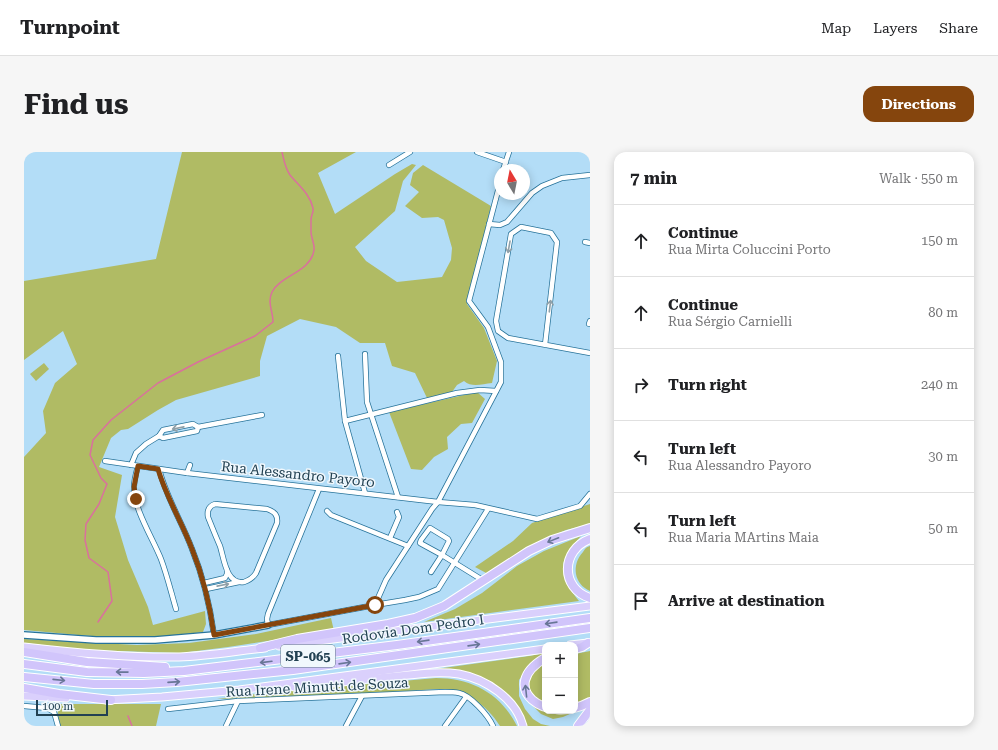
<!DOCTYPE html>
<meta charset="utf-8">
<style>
:root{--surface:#fff;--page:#f6f6f6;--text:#202124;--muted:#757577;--line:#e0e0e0;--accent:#85450d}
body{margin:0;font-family:"Roboto Serif",serif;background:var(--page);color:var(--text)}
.controls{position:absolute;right:12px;bottom:12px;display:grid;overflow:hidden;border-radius:8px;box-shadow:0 2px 10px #0003}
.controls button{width:36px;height:36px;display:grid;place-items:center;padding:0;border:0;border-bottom:1px solid var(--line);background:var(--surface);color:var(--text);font:20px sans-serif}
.compass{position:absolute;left:470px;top:12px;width:36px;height:36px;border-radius:50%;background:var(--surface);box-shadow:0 2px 10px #0003;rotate:350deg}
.scale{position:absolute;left:12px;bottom:10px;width:72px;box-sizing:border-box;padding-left:4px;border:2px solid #224152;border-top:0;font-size:11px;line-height:14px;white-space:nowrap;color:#224152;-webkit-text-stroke:3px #f1f8fd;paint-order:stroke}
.stop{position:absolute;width:12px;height:12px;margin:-9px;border:3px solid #85450d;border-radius:50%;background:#fff}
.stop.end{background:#85450d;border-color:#fff;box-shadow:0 1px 4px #0008}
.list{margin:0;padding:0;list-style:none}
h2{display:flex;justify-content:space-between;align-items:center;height:52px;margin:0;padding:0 16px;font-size:17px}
h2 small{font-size:13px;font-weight:400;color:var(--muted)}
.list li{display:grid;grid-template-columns:26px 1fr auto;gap:12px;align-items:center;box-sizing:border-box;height:72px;padding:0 16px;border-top:1px solid var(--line)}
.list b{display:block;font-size:15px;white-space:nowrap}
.list p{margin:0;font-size:13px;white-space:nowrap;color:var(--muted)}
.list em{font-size:13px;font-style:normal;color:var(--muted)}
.icon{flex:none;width:22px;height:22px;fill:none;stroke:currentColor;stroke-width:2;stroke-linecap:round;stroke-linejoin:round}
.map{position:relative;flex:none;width:566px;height:574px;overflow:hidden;border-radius:12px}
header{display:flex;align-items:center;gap:24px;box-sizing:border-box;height:56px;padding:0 20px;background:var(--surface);border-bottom:1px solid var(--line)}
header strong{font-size:19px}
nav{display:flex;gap:22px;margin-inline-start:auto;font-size:14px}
.intro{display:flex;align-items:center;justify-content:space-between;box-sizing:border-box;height:96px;padding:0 24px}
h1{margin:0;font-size:28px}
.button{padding:10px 18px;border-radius:12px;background:var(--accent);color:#fff;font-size:14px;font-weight:700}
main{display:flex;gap:24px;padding:0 24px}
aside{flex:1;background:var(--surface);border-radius:12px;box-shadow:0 2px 10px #0003}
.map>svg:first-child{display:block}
.green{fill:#b0bb64}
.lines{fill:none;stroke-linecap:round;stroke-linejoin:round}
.stream{stroke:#da709d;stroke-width:1.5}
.minor-casing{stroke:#27739a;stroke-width:6}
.tertiary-casing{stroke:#27739a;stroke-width:8}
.trunk-casing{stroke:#fff;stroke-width:9}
.motorway-casing{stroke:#fff;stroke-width:10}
.minor{stroke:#fff;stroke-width:4.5}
.tertiary{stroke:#fff;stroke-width:5.5}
.trunk{stroke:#dad0fc;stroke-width:7}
.motorway{stroke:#d1c5fb;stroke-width:8}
.oneway{stroke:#90a0a8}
.oneway2{stroke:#687696}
.route{stroke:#85450d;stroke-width:5}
.labels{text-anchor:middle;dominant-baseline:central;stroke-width:3;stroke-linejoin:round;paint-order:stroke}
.shield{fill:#f1f8fd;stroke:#607885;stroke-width:1}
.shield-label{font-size:13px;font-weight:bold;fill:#224152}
.street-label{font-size:14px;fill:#224152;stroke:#f1f8fd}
</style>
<header>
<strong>Turnpoint</strong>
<nav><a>Map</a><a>Layers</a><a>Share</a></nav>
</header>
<div class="intro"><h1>Find us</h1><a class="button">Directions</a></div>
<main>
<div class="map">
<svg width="566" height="574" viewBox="0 0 566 574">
<rect width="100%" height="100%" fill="#b3ddf7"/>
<g class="green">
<path d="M158,0H332L294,21L311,62L371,22L388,12L392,13L379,29L371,59L331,95L342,109L373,130L418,125L427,108L428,96L420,68L414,65L398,66L381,54L395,40L386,33L389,21L399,13L467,54L443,152L460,176L473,209L468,231C458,232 448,236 440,229L433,233L428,240L403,246L391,221L368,214L361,191H336L312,175L276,167L243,184L236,209V224L152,248L134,258L104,277L97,278L87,286L75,315L98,323L91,365L104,408L124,455L129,473L181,459L182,472L179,480C163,482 146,484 130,485C86,487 43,482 0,478V305L22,281L19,259L31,231L53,212L39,179L0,208V129L132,107Z"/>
<polygon points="20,211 25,217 12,229 6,222"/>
<polygon points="453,240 461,247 448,271 437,272 423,285 424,297 410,305 398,318 387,317 365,260"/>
<polygon points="566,352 566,372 542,378 508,393 464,422 451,415 489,389 508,371"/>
<path d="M557,384C552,390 546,396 543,402C533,419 544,436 555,449L400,470L431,457L458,441L493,414L520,399Z"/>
<path d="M566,394V439C550,432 547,413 559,400C561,397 562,395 566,394Z"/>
<polygon points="307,466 310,479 204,495 157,501 62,498 0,491 0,487 113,493 165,491 232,482"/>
<polygon points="566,499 566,546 560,553 548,561 539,565 529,567 517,562 507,552 503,534 507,522 521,511 521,559 551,559 551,502"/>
<path d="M521,501L509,509L495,528V544L501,557L509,567L517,572L526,574H501C485,530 456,521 412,517L505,504Z"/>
<path d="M412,526C448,526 477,542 493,574H476C462,552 441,537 414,537L322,543L193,547L221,543Z"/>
<polygon points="33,552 137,552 132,574 35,574"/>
</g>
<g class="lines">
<g class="stream">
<path d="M74,470L88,449L84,420L65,406L61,388L62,372L75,352L83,332L77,326L66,303L69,288L87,268L134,231L174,210L231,184L249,170C249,159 243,151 248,140C257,123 287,120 290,98C291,92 287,86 287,80C287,76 287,72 287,68C287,63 290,60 289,56C286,42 274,33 266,23C261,16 260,8 258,0"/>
<polyline points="104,564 108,574"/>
</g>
<defs>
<g id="minor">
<polyline points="453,0 482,10"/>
<polyline points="365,13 386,0"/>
<polyline points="479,18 485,0"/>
<polyline points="465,72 476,73 483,70 508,41 518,34 538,26 566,23"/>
<polyline points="561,90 566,91"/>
<polyline points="565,172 566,169"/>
<polyline points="521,193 533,90 527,81 497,75 487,82 472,169 474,179 484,186 566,201"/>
<polyline points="341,202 343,250 374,345"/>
<polyline points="314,204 321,269 341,341"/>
<polyline points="321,269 433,241 456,238 472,239"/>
<polyline points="135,284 139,286 173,279 174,275"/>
<polyline points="81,309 163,321 414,350 451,353 513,367 556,354 566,342"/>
<polyline points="107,313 112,301 122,292 135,284 139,278 169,272 174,275 238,263"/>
<path d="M114,314C112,321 110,328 110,335C109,355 129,387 137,407C143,423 147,440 152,457"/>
<path d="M135,317C142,345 158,370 168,397C179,424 186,454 190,483"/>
<polyline points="163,321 166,313"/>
<polyline points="295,337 244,462 243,467 244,473 351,453 381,448 395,445 414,437 464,357"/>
<path d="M191,352L243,357C251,360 254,363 253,371L232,421C229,426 226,428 220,430C202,433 200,406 196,394C192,385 188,375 184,365C183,359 185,354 191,352Z"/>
<polyline points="303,359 307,363 384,394"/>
<polygon points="406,376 424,387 425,389 418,403 396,391 397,388"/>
<polyline points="366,386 375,365 373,360"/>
<polyline points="407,420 418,403 460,429"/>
<polyline points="180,431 201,426 203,422 203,418"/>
<polyline points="182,437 215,430"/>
<polyline points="351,453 362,428 408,357 414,350 477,230 477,210 464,175 445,149 476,31"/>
<polyline points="0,554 23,556 30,560 34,574"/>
<path d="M144,557L214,549L421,540C426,540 430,540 435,541C446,543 464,563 469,574"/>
<polyline points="202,574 214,549"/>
<polyline points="322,574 338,544"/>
<polyline points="421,574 442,545"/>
</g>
<polyline id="tertiary" points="0,483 72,488 131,488 190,483 244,473"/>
<g id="trunk">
<polyline points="546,493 564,491"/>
<polyline points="255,494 566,454"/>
<path d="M0,495C52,501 103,506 155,505C184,504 212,499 241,496"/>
<path d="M270,535C305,532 339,527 374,524C394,522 415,519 435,522C462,527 492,547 499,574"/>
<polyline points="0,544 42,546"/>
<polyline points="82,548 138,545 215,538 521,497"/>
</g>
<g id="motorway">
<path d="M566,387C537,398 536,436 566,446"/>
<polyline points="236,496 273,487 364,472 391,466 420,454 505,399 528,388 566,376"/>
<polyline points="551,497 558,495 564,491"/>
<polyline points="0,500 63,510 141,515"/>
<path d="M521,506C472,535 521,574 566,550"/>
<polyline points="0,512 63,520 120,521 160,519 373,493 566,466"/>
<polyline points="0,525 70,532 118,532 153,530 269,518 566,476"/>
<polyline points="0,536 35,542 87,548"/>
<polyline points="554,574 566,558"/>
</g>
</defs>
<use href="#minor" class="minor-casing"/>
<use href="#tertiary" class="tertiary-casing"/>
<use href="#trunk" class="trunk-casing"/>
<use href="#motorway" class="motorway-casing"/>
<use href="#minor" class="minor"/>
<use href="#tertiary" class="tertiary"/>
<use href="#trunk" class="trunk"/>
<use href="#motorway" class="motorway"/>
</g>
<defs><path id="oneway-shaft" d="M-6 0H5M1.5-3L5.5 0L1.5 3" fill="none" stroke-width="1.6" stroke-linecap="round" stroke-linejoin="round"/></defs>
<g class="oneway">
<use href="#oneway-shaft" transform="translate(485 95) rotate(100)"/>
<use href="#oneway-shaft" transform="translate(526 154) rotate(-83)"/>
<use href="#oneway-shaft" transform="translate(154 276) rotate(169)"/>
<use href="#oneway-shaft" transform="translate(199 433) rotate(-11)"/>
</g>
<g class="oneway2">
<use href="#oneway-shaft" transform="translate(529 388) rotate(158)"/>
<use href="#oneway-shaft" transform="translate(527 471) rotate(172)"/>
<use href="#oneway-shaft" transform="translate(399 489) rotate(172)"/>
<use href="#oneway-shaft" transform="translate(450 493) rotate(-8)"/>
<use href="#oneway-shaft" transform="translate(242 510) rotate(173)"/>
<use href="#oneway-shaft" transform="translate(321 511) rotate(-8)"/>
<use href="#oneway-shaft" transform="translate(98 520) rotate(-179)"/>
<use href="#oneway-shaft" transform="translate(35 528) rotate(6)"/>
<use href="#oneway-shaft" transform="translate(150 530) rotate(-4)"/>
<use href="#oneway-shaft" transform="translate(502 539) rotate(-96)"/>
</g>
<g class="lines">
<path class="route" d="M112,347L110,335L114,314L134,317C142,345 158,370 168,397C179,424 186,454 190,483L351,453"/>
</g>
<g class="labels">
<rect class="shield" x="257" y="493" width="54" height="22" rx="3"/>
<g class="shield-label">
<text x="284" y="504">SP-065</text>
</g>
<g class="street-label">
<text transform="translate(274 322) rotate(6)">Rua Alessandro Payoro</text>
<text transform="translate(389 477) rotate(-8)">Rodovia Dom Pedro I</text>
<text transform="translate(293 535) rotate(-3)">Rua Irene Minutti de Souza</text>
</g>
</g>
</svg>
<div class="controls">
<button>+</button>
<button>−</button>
</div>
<svg class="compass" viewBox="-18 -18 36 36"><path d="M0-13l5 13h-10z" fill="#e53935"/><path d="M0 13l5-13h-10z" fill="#757577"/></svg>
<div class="scale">100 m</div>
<div class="stop" style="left:351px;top:453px"></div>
<div class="stop end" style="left:112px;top:347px"></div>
</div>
<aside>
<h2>7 min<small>Walk · 550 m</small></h2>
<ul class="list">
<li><svg class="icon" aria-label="ahead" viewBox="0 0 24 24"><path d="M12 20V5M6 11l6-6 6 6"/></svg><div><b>Continue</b><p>Rua Mirta Coluccini Porto</p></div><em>150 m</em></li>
<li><svg class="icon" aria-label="ahead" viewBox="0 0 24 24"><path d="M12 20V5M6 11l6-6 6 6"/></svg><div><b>Continue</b><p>Rua Sérgio Carnielli</p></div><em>80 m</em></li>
<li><svg class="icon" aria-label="right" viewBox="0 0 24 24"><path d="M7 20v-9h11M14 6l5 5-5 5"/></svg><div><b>Turn right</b></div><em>240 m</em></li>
<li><svg class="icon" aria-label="left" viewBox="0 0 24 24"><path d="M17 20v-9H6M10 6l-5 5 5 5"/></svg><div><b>Turn left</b><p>Rua Alessandro Payoro</p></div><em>30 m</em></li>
<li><svg class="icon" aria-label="left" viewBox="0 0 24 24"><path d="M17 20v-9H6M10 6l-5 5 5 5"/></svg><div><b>Turn left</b><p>Rua Maria MArtins Maia</p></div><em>50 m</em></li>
<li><svg class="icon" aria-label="arrive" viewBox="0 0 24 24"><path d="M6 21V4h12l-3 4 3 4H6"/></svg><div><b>Arrive at destination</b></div></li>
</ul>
</aside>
</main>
